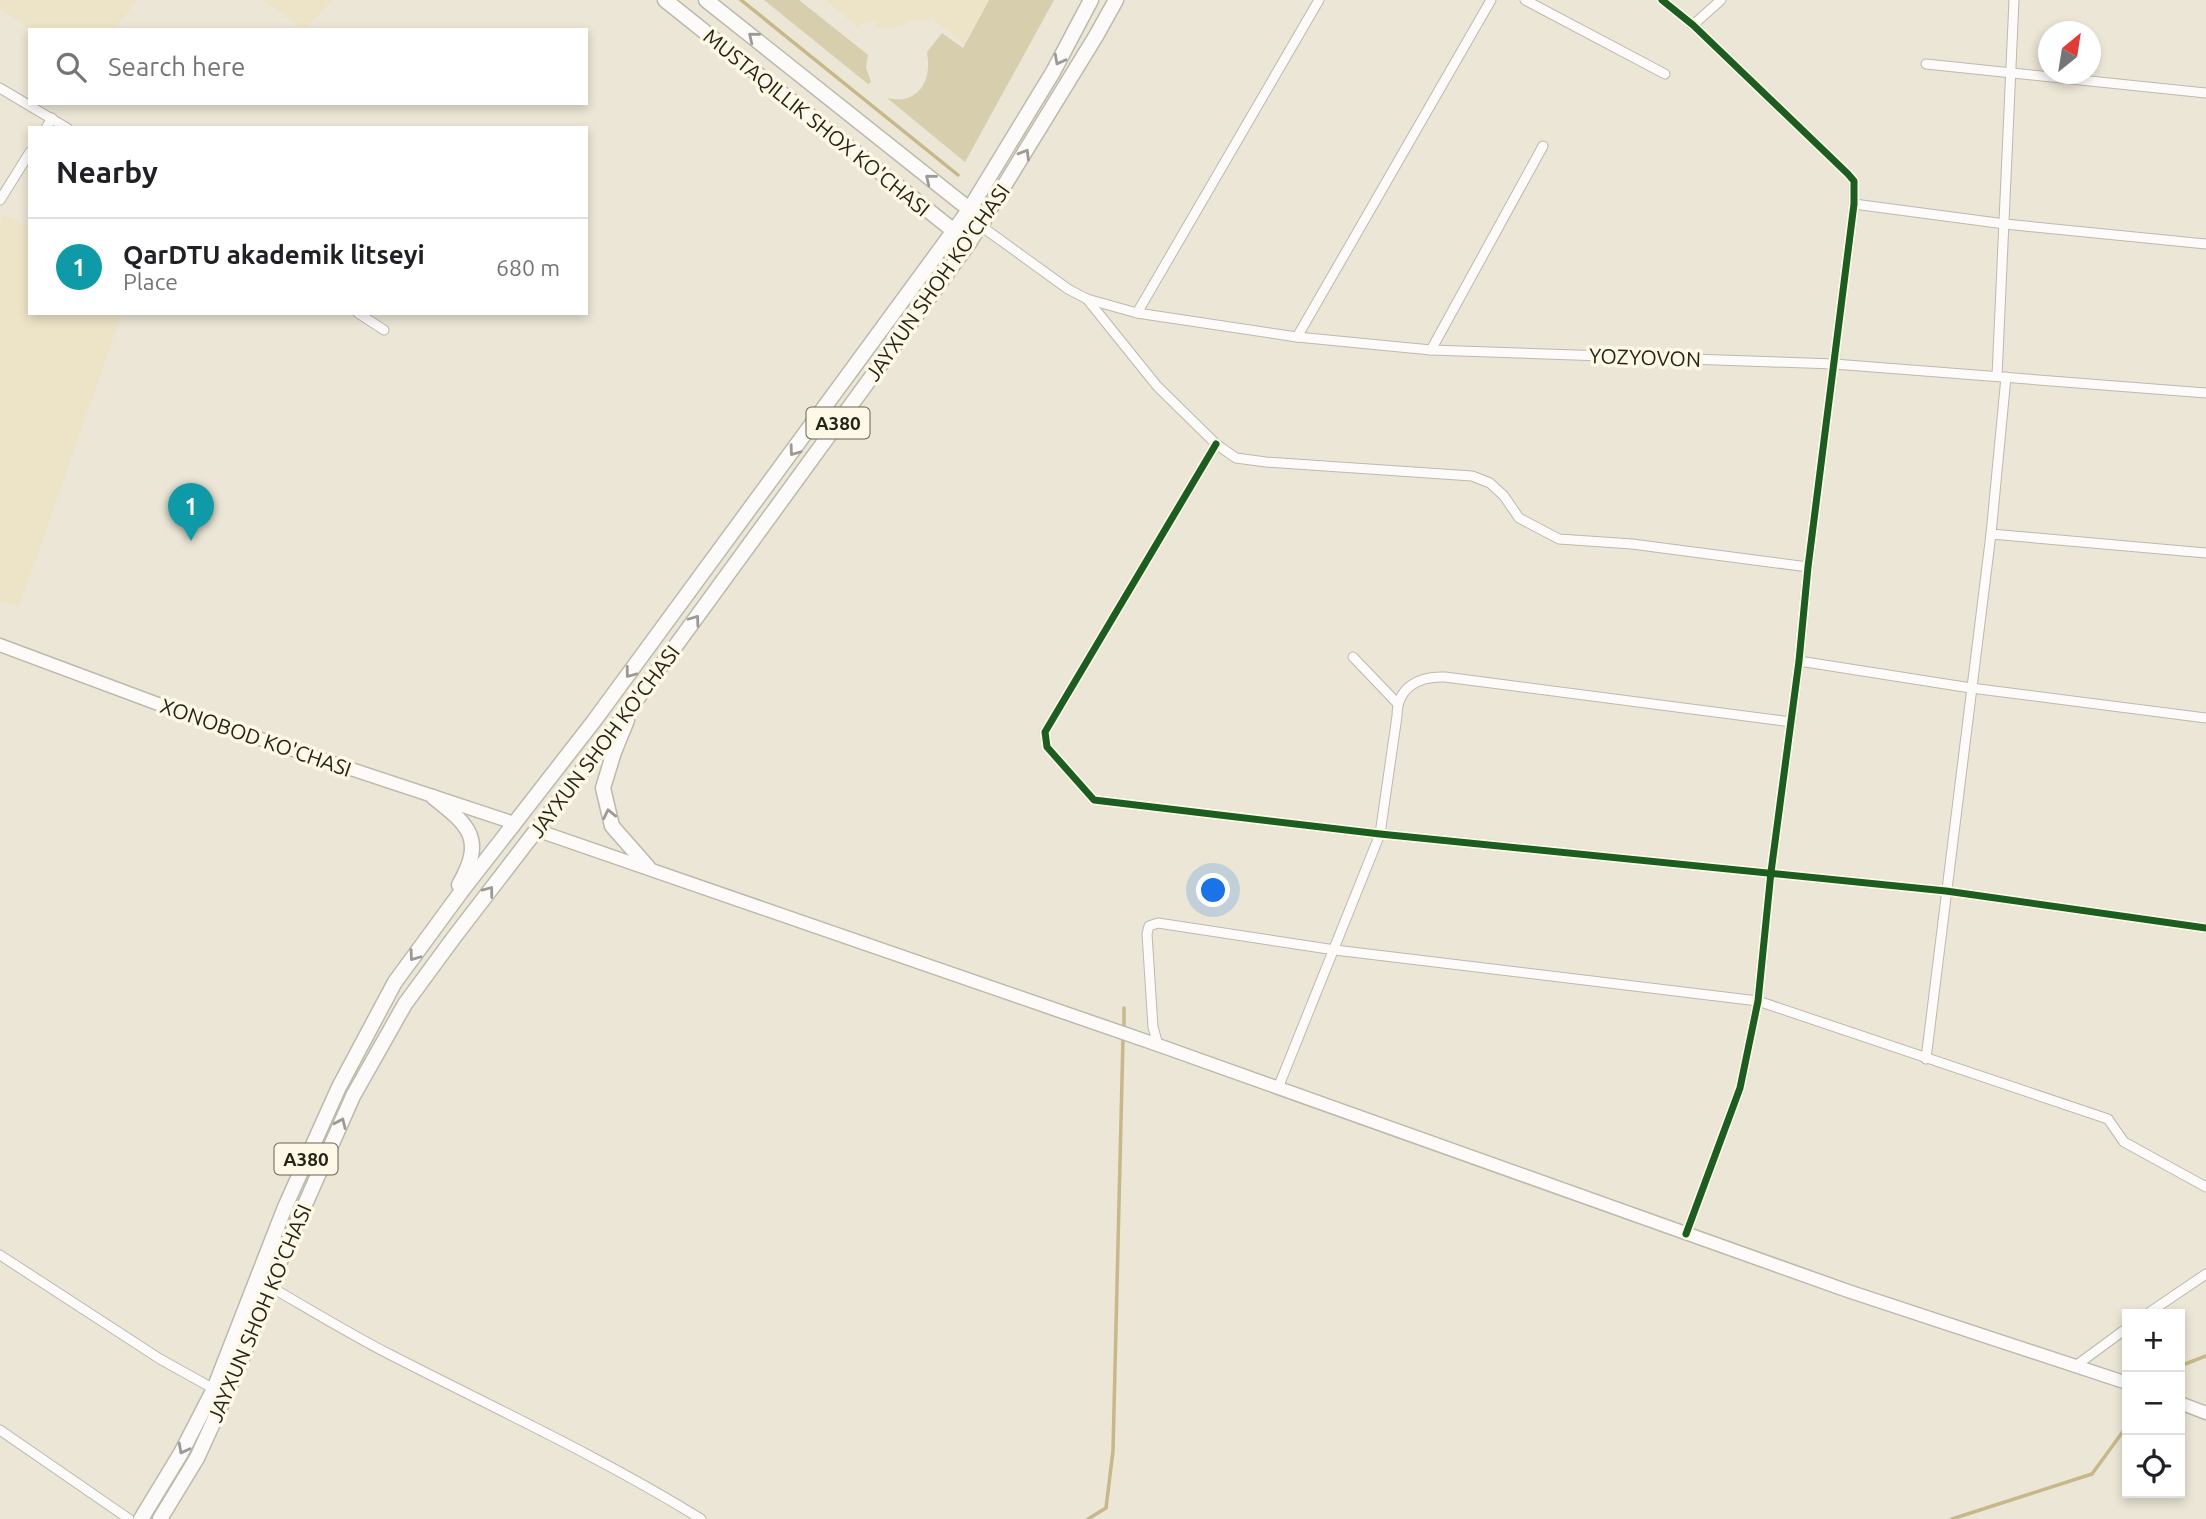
<!DOCTYPE html>
<meta charset="utf-8">
<style>
:root{--surface:#fff;--page:#f2f2f2;--text:#202124;--muted:#757577;--line:#e0e0e0;--accent:#d93025}
body{margin:0;font-family:Ubuntu,sans-serif;background:var(--page);color:var(--text)}
.controls{position:absolute;right:21px;bottom:21px;display:grid;overflow:hidden;border-radius:0px;box-shadow:0 4px 10px #0003}
.controls button{width:63px;height:63px;display:grid;place-items:center;padding:0;border:0;border-bottom:2px solid var(--line);background:var(--surface);color:var(--text);font:35px sans-serif}
.compass{position:absolute;left:2038px;top:21px;width:63px;height:63px;border-radius:50%;background:var(--surface);box-shadow:0 4px 10px #0003;rotate:30deg}
.you{position:absolute;left:1214px;top:891px;width:24px;height:24px;margin:-18px;border:5px solid #fff;border-radius:50%;background:#1a73e8;box-shadow:0 0 0 10px #1a73e833}
.badge{display:grid;place-items:center;width:46px;height:46px;border-radius:50%;background:var(--accent);color:#fff;font-size:23px;font-weight:700}
.pin{position:absolute;translate:-50% -58px;filter:drop-shadow(0 2px 4px #0008)}
.pin::after{content:'';position:absolute;top:37px;width:24px;height:21px;background:inherit;clip-path:polygon(0 0,100% 0,50% 100%)}
.list{margin:0;padding:0;list-style:none}
h2{display:flex;justify-content:space-between;align-items:center;height:91px;margin:0;padding:0 28px;font-size:30px}
h2 small{font-size:23px;font-weight:400;color:var(--muted)}
.list li{display:grid;grid-template-columns:46px 1fr auto;gap:21px;align-items:center;box-sizing:border-box;height:98px;padding:0 28px;border-top:2px solid var(--line)}
.list b{display:block;font-size:26px;white-space:nowrap}
.list p{margin:0;font-size:23px;white-space:nowrap;color:var(--muted)}
.list em{font-size:23px;font-style:normal;color:var(--muted)}
.icon{flex:none;width:38px;height:38px;fill:none;stroke:currentColor;stroke-width:2;stroke-linecap:round;stroke-linejoin:round}
.map{position:relative;flex:none;width:2206px;height:1519px;overflow:hidden}
.search{position:absolute;background:var(--surface);box-shadow:0 4px 10px #0003;left:28px;top:28px;width:560px;height:77px;display:flex;align-items:center;gap:18px;box-sizing:border-box;padding:0 24px;border-radius:0px;color:var(--muted);font-size:26px}
.panel{position:absolute;background:var(--surface);box-shadow:0 4px 10px #0003;left:28px;top:126px;width:560px;height:189px;border-radius:0px}
.map>svg:first-child{display:block}
.built{fill:#ede4c8}
.green{fill:#d7cead}
.lines{fill:none;stroke-linecap:round;stroke-linejoin:round}
.stream{stroke:#c6b889;stroke-width:3.5}
.minor-casing{stroke:#bdb9ac;stroke-width:11}
.secondary-casing{stroke:#bdb9ac;stroke-width:15}
.primary-casing{stroke:#bdb9ac;stroke-width:17}
.trunk-casing{stroke:#bdb9ac;stroke-width:17}
.minor{stroke:#fcfbf9;stroke-width:9}
.secondary{stroke:#fcfbf9;stroke-width:12}
.primary{stroke:#fcfbf9;stroke-width:14}
.trunk{stroke:#fcfbf9;stroke-width:14}
.cycleway-casing{stroke:#fef8e6;stroke-width:11}
.cycleway{stroke:#1b5e20;stroke-width:7}
.oneway{stroke:#9c9a94}
.labels{text-anchor:middle;dominant-baseline:central;stroke-width:7;stroke-linejoin:round;paint-order:stroke}
.shield{fill:#fef8e6;stroke:#676356;stroke-width:2}
.shield-label{font-size:19px;font-weight:bold;fill:#262318}
.street-label{font-size:21px;fill:#262318;stroke:#fef8e6}
</style>
<div class="map">
<svg width="2206" height="1519" viewBox="0 0 2206 1519">
<rect width="100%" height="100%" fill="#ebe6d5"/>
<g class="built">
<polygon points="0,0 137,0 114,30 31,30 0,9"/>
<polygon points="264,0 332,0 304,30"/>
<polygon points="825,0 988,0 964,44 931,17 927,21 908,20 906,25 877,30 875,21 863,23 859,28"/>
<polygon points="3,214 30,228 30,313 122,313 19,607 0,600 0,223"/>
</g>
<g class="green">
<polygon points="764,0 799,0 868,55 866,68 871,82 868,84"/>
<path d="M989,0H1054L965,162L887,98C894,99 903,101 910,97C928,89 930,68 927,52L942,33L963,48Z"/>
</g>
<g class="lines">
<g class="stream">
<polyline points="741,0 958,175"/>
<polyline points="1124,1030 1124,1008"/>
<polyline points="2180,1366 2206,1356"/>
<polyline points="1088,1519 1106,1508 1113,1451 1123,1038"/>
<polyline points="1952,1519 2092,1474 2127,1426"/>
</g>
<defs>
<g id="minor">
<polyline points="1525,0 1665,74"/>
<polyline points="1662,0 1693,25 1848,174 1854,181 1854,204 1808,567 1799,661 1771,872 1758,1001 1740,1088 1686,1234"/>
<polyline points="1693,25 1721,0"/>
<polyline points="1926,64 2206,93"/>
<polyline points="0,88 67,128"/>
<polyline points="46,128 52,118"/>
<polyline points="0,200 30,152"/>
<polyline points="1854,204 2005,224 2206,244"/>
<polyline points="981,226 1068,289 1087,299 1157,386 1216,444 1236,458 1266,462 1472,476 1490,483 1504,496 1519,518 1559,539 1632,544 1808,567"/>
<polyline points="1087,299 1137,313 1297,337 1431,350 1834,364 2206,393"/>
<polyline points="358,313 384,330"/>
<polyline points="1137,313 1319,0"/>
<polyline points="1297,337 1491,0"/>
<polyline points="1431,350 1543,146"/>
<polyline points="1997,376 2014,0"/>
<polyline points="1216,444 1045,732 1047,747 1094,800 1380,834 1946,891 2206,928"/>
<polyline points="1991,534 2206,553"/>
<polyline points="1353,657 1397,703"/>
<polyline points="1799,661 1971,688 2206,718"/>
<polyline points="1158,1045 1153,1027 1147,934 1149,926 1158,923 1335,950 1758,1001 2108,1119 2124,1142 2206,1187"/>
<polyline points="1926,1059 1991,534 2006,377"/>
<path d="M1278,1088L1380,834L1397,716C1397,687 1419,676 1445,677L1791,722"/>
<polyline points="0,1255 160,1359 214,1389"/>
<path d="M269,1286C309,1309 348,1333 389,1354C494,1408 601,1457 701,1519"/>
<polyline points="2147,1314 2206,1274"/>
<polyline points="2074,1367 2127,1328"/>
<polyline points="0,1430 129,1519"/>
</g>
<g id="secondary">
<polyline points="0,645 185,714 514,823"/>
<polyline points="536,830 1158,1045 1848,1291 2127,1383"/>
<polyline points="2180,1403 2206,1413"/>
</g>
<g id="primary">
<polyline points="665,0 969,243"/>
<polyline points="706,0 984,221"/>
</g>
<g id="trunk">
<polyline points="627,720 614,752 603,788 612,826 648,867"/>
<path d="M433,797C470,826 485,839 459,885"/>
<polyline points="141,1519 181,1453 214,1389 285,1207 339,1087 395,982 461,892 594,721 969,210 1053,72 1091,0"/>
<polyline points="160,1519 197,1458 240,1364 269,1286 353,1096 405,1004 455,936 634,703 969,243 1096,36 1116,0"/>
</g>
</defs>
<use href="#minor" class="minor-casing"/>
<use href="#secondary" class="secondary-casing"/>
<use href="#primary" class="primary-casing"/>
<use href="#trunk" class="trunk-casing"/>
<use href="#minor" class="minor"/>
<use href="#secondary" class="secondary"/>
<use href="#primary" class="primary"/>
<use href="#trunk" class="trunk"/>
<defs>
<g id="cycleway">
<polyline points="1662,0 1693,25 1848,174 1854,181 1854,204 1808,567 1799,661 1771,872 1758,1001 1740,1088 1686,1234"/>
<polyline points="1216,444 1045,732 1047,747 1094,800 1380,834 1946,891 2206,928"/>
</g>
</defs>
<use href="#cycleway" class="cycleway-casing"/>
<use href="#cycleway" class="cycleway"/>
</g>
<defs><path id="oneway-chevron" d="M-2-3.5L2.5 0L-2 3.5" fill="none" stroke-width="1.6" stroke-linecap="round" stroke-linejoin="round" transform="scale(1.75)"/></defs>
<g class="oneway">
<use href="#oneway-chevron" transform="translate(753 37) rotate(-141)"/>
<use href="#oneway-chevron" transform="translate(1059 60) rotate(118)"/>
<use href="#oneway-chevron" transform="translate(1025 154) rotate(-59)"/>
<use href="#oneway-chevron" transform="translate(930 179) rotate(-141)"/>
<use href="#oneway-chevron" transform="translate(794 451) rotate(126)"/>
<use href="#oneway-chevron" transform="translate(695 620) rotate(-54)"/>
<use href="#oneway-chevron" transform="translate(630 673) rotate(127)"/>
<use href="#oneway-chevron" transform="translate(609 814) rotate(-102)"/>
<use href="#oneway-chevron" transform="translate(489 891) rotate(-53)"/>
<use href="#oneway-chevron" transform="translate(414 956) rotate(126)"/>
<use href="#oneway-chevron" transform="translate(341 1123) rotate(-66)"/>
<use href="#oneway-chevron" transform="translate(183 1449) rotate(118)"/>
</g>
<g class="labels">
<g class="shield">
<rect x="806.5" y="407.5" width="63" height="31" rx="5"/>
<rect x="274.5" y="1143.5" width="63" height="31" rx="5"/>
</g>
<g class="shield-label">
<text x="838" y="423">A380</text>
<text x="306" y="1159">A380</text>
</g>
<g class="street-label">
<text transform="translate(817 122) rotate(39)">MUSTAQILLIK SHOX KO'CHASI</text>
<text transform="translate(937 282) rotate(-55)">JAYXUN SHOH KO'CHASI</text>
<text transform="translate(1645 357) rotate(2)">YOZYOVON</text>
<text transform="translate(256 737) rotate(19)">XONOBOD KO'CHASI</text>
<text transform="translate(604 741) rotate(-53)">JAYXUN SHOH KO'CHASI</text>
<text transform="translate(259 1313) rotate(-67)">JAYXUN SHOH KO'CHASI</text>
</g>
</g>
</svg>
<div class="controls">
<button>+</button>
<button>−</button>
<button><svg class="icon" aria-label="locate" viewBox="0 0 24 24"><circle cx="12" cy="12" r="6"/><path d="M12 2v4M12 18v4M2 12h4M18 12h4"/></svg></button>
</div>
<svg class="compass" viewBox="-18 -18 36 36"><path d="M0-13l5 13h-10z" fill="#e53935"/><path d="M0 13l5-13h-10z" fill="#757577"/></svg>
<div class="you"></div>
<div class="pin badge" style="left:191px;top:541px;background:#0f9aa8">1</div>
<div class="search"><svg class="icon" aria-label="search" viewBox="0 0 24 24"><circle cx="10" cy="10" r="6"/><path d="M15 15l6 6"/></svg>Search here</div>
<section class="panel">
<h2>Nearby<small></small></h2>
<ul class="list">
<li><span class="badge" style="background:#0f9aa8">1</span><div><b>QarDTU akademik litseyi</b><p>Place</p></div><em>680 m</em></li>
</ul>
</section>
</div>
